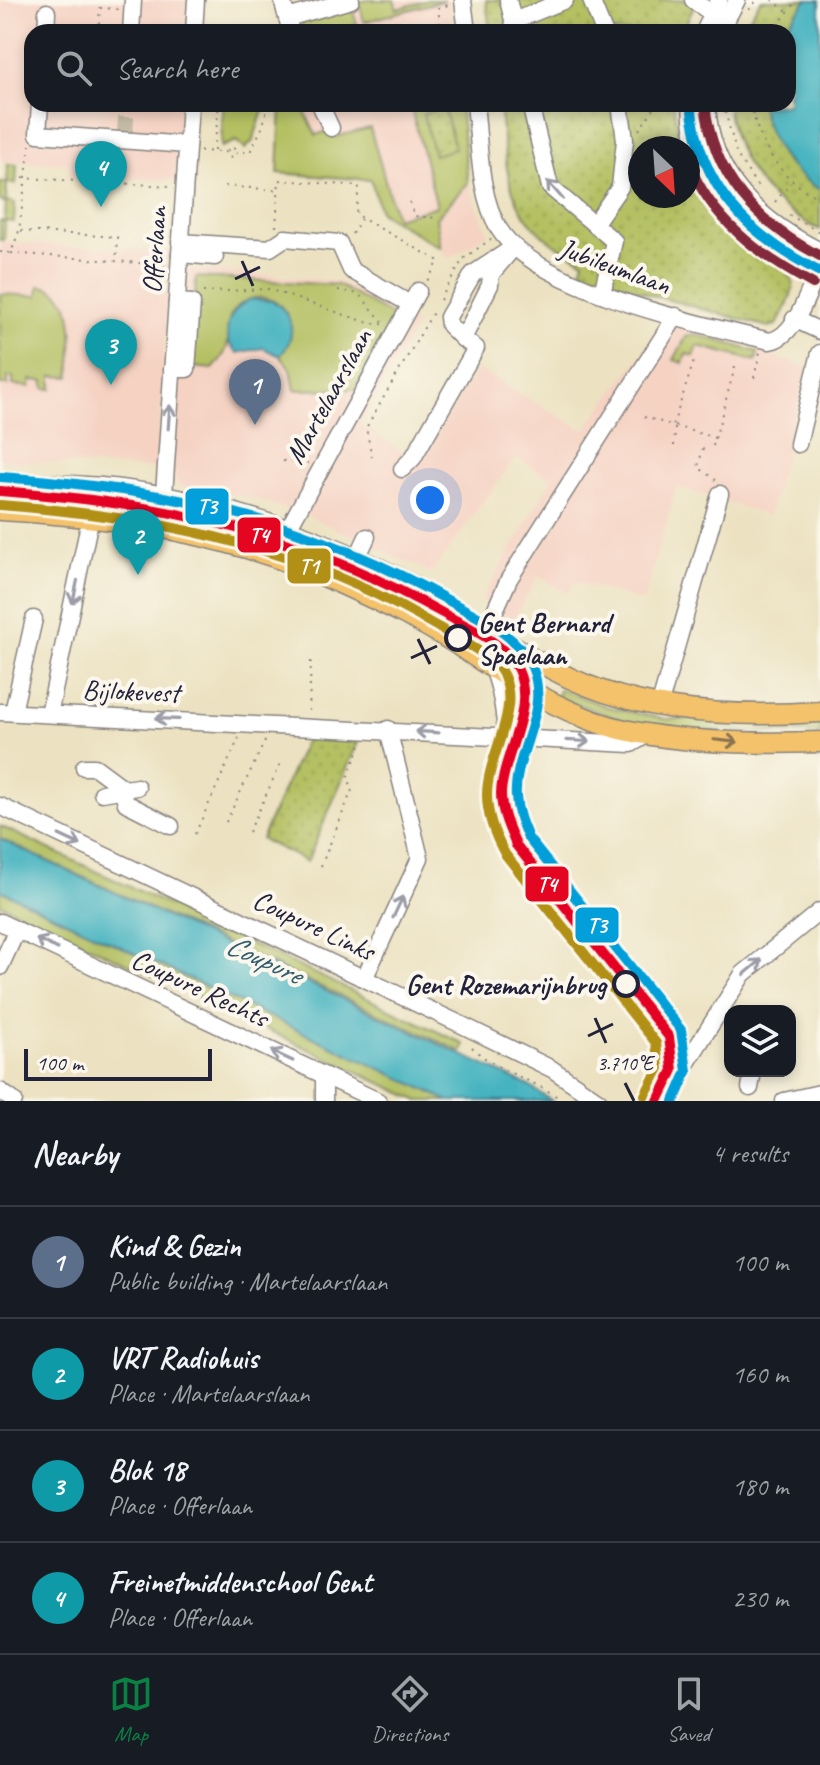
<!DOCTYPE html>
<meta charset="utf-8">
<style>
:root{--surface:#171b24;--page:#242831;--text:#f1f3f6;--muted:#9ea1a6;--line:#363941;--accent:#0b8043}
body{margin:0;font-family:Caveat,sans-serif;background:var(--page);color:var(--text)}
.controls{position:absolute;right:24px;bottom:24px;display:grid;overflow:hidden;border-radius:16px;box-shadow:0 4px 12px #0003}
.controls button{width:72px;height:72px;display:grid;place-items:center;padding:0;border:0;border-bottom:2px solid var(--line);background:var(--surface);color:var(--text);font:40px sans-serif}
.compass{position:absolute;left:628px;top:136px;width:72px;height:72px;border-radius:50%;background:var(--surface);box-shadow:0 4px 12px #0003;rotate:155deg}
.scale{position:absolute;left:24px;bottom:20px;width:188px;box-sizing:border-box;padding-left:8px;border:4px solid #22223b;border-top:0;font-size:22px;line-height:28px;white-space:nowrap;color:#22223b;-webkit-text-stroke:6px #fbf7ec;paint-order:stroke}
.you{position:absolute;left:430px;top:500px;width:28px;height:28px;margin:-20px;border:6px solid #fff;border-radius:50%;background:#1a73e8;box-shadow:0 0 0 12px #1a73e833}
.badge{display:grid;place-items:center;width:52px;height:52px;border-radius:50%;background:var(--accent);color:#fff;font-size:26px;font-weight:700}
.pin{position:absolute;translate:-50% -66px;filter:drop-shadow(0 2px 4px #0008)}
.pin::after{content:'';position:absolute;top:42px;width:28px;height:24px;background:inherit;clip-path:polygon(0 0,100% 0,50% 100%)}
.list{margin:0;padding:0;list-style:none}
h2{display:flex;justify-content:space-between;align-items:center;height:104px;margin:0;padding:0 32px;font-size:34px}
h2 small{font-size:26px;font-weight:400;color:var(--muted)}
.list li{display:grid;grid-template-columns:52px 1fr auto;gap:24px;align-items:center;box-sizing:border-box;height:112px;padding:0 32px;border-top:2px solid var(--line)}
.list b{display:block;font-size:30px;white-space:nowrap}
.list p{margin:0;font-size:26px;white-space:nowrap;color:var(--muted)}
.list em{font-size:26px;font-style:normal;color:var(--muted)}
.icon{flex:none;width:44px;height:44px;fill:none;stroke:currentColor;stroke-width:2;stroke-linecap:round;stroke-linejoin:round}
.map{position:relative;flex:none;width:820px;height:1101px;overflow:hidden}
.search{position:absolute;background:var(--surface);box-shadow:0 4px 12px #0003;left:24px;right:24px;top:24px;height:88px;display:flex;align-items:center;gap:20px;box-sizing:border-box;padding:0 28px;border-radius:24px;color:var(--muted);font-size:30px}
.sheet{height:552px;background:var(--surface)}
nav{display:flex;justify-content:space-around;align-items:center;box-sizing:border-box;height:112px;border-top:2px solid var(--line);background:var(--surface);font-size:22px;color:var(--muted)}
nav a{display:grid;justify-items:center;gap:4px}
nav .on{color:var(--accent)}
.map>svg:first-child{display:block}
.built{fill:#f5d2c2}
.grass{fill:#b4c062;stroke:#6b714e;stroke-width:2}
.park{fill:url(#park-dots);stroke:#6b714e;stroke-width:2}
.water{fill:#45b3c0;stroke:#346a7e;stroke-width:2}
.lines{fill:none;stroke-linecap:round;stroke-linejoin:round}
.minor-tunnel{stroke:#c4bca6;stroke-width:16;stroke-dasharray:16 8;stroke-linecap:butt}
.minor-casing{stroke:#87827e;stroke-width:19}
.major-casing{stroke:#87827e;stroke-width:23}
.path{stroke:#87827e;stroke-width:2;stroke-dasharray:2 6;stroke-linecap:butt}
.minor{stroke:#fff;stroke-width:16}
.major{stroke:#f3c26a;stroke-width:20}
.bus-1-casing{stroke:#fbf7ec;stroke-width:16}
.bus-2-casing{stroke:#fbf7ec;stroke-width:16}
.bus-3-casing{stroke:#fbf7ec;stroke-width:16}
.bus-1{stroke:#029fda;stroke-width:10}
.bus-2{stroke:#822a3a;stroke-width:10}
.bus-3{stroke:#822a3a;stroke-width:10}
.tram-1-casing{stroke:#fbf7ec;stroke-width:16}
.tram-2-casing{stroke:#fbf7ec;stroke-width:16}
.tram-3-casing{stroke:#fbf7ec;stroke-width:16}
.tram-1{stroke:#e40521;stroke-width:10}
.tram-2{stroke:#b29015;stroke-width:10}
.tram-3{stroke:#029fda;stroke-width:10}
.oneway{stroke:#9c9ca7}
.oneway2{stroke:#8a7252}
.ticks{fill:none;stroke:#22223b;stroke-width:3}
.stop-dot{fill:#fbf7ec;stroke:#22223b;stroke-width:4}
.labels{text-anchor:middle;dominant-baseline:central;stroke-width:8;stroke-linejoin:round;paint-order:stroke}
.street-label{font-size:28px;fill:#22223b;stroke:#fbf7ec}
.stop-label{font-size:28px;font-weight:bold;fill:#22223b;stroke:#fbf7ec;text-anchor:start}
.water-label{font-size:30px;font-style:italic;fill:#305c70;stroke:#fbf7ec}
.ticks-label{font-size:20px;text-anchor:middle;fill:#22223b;stroke:#fbf7ec;stroke-width:8;stroke-linejoin:round;paint-order:stroke}
.line-badge{stroke:#fbf7ec;stroke-width:3}
.badge-label{font-size:22px;text-anchor:middle;font-weight:bold;fill:#fff}
</style>
<div class="map">
<svg width="820" height="1101" viewBox="0 0 820 1101">
<defs>
<pattern id="park-dots" width="8" height="8" patternUnits="userSpaceOnUse" patternTransform="scale(2)"><rect width="8" height="8" fill="#b4c062"/><path d="M2 2h.1M6 6h.1" fill="none" stroke="#9aa556" stroke-width="1.8" stroke-linecap="round"/></pattern>
</defs>
<rect width="100%" height="100%" fill="#fbf7ec"/>
<filter id="ink" filterUnits="userSpaceOnUse"><feTurbulence type="fractalNoise" baseFrequency=".0125" numOctaves="2"/><feDisplacementMap in="SourceGraphic" scale="16" xChannelSelector="R" yChannelSelector="G"/><feConvolveMatrix kernelMatrix="1 2 1 2 8 2 1 2 1" color-interpolation-filters="sRGB"/></filter>
<filter id="wash" filterUnits="userSpaceOnUse"><feTurbulence type="fractalNoise" baseFrequency=".006" numOctaves="4" result="noise"/><feDisplacementMap in="SourceGraphic" scale="32" xChannelSelector="R" yChannelSelector="G"/><feGaussianBlur stdDeviation="1.8" result="paint"/><feColorMatrix in="noise" values="0 0 0 0 0 0 0 0 0 0 0 0 0 0 0 0 0 1.4 0 .05"/><feComposite in="paint" operator="in"/></filter>
<g filter="url(#wash)">
<rect width="100%" height="100%" fill="#ece2c1"/>
<g class="built">
<polygon points="0,0 187,0 185,32 32,32 32,104 180,104 175,180 68,177 69,164 0,161"/>
<polygon points="359,0 449,0 452,32 287,32 289,19"/>
<polygon points="281,104 460,104 468,183 488,234 448,259 441,248 380,212 371,180 278,173"/>
<polygon points="0,242 171,252 158,469 0,460"/>
<polygon points="189,269 339,281 416,325 360,424 417,461 477,369 584,430 668,320 808,368 769,516 677,487 643,602 575,581 568,593 539,576 513,620 481,600 552,479 516,457 432,573 308,516 250,497 179,487 173,473"/>
</g>
<g class="grass">
<polygon points="368,0 394,0 397,9 428,0 445,0 364,22 359,2"/>
<polygon points="351,5 357,24 328,32 304,32 300,18"/>
<polygon points="223,104 265,104 253,141 245,149 236,141 221,147"/>
<polygon points="281,104 301,104 316,135 327,131 335,137 370,128 396,218 437,206 410,104 460,104 468,183 436,218 441,248 380,212 371,180 278,173"/>
<polygon points="8,164 17,165 16,184 7,183 6,201 15,203 14,222 5,221 4,240 0,240 0,221 5,221 6,203 0,201 0,183 7,183"/>
<path d="M196,277L338,285L398,319L355,389L295,390L291,369L280,356C309,319 270,280 238,306C224,318 231,332 227,347C225,355 218,363 213,369L192,367Z"/>
<path d="M39,286C82,290 72,346 70,377L52,376V389L44,388V381L31,380L30,387L13,385V377H8V385H0V294L38,296Z"/>
<polygon points="695,334 758,352 756,361 698,346 694,356 686,354 683,363 674,360 686,337"/>
<polygon points="0,493 99,500 161,509 160,512 99,503 0,496"/>
<path d="M176,512C222,525 269,536 313,553C373,576 430,609 485,641L483,643L424,608L314,555Z"/>
<polygon points="560,689 608,707 665,719 820,718 820,734 662,729 625,721 556,697"/>
<polygon points="0,826 458,1041 464,1045 462,1052 0,839"/>
<polygon points="0,890 449,1101 419,1101 0,904"/>
</g>
<g class="park">
<polygon points="486,0 697,0 682,32 490,32"/>
<polygon points="761,0 807,0 782,32 740,32"/>
<path d="M499,104H673L681,148H640V196H688V165C701,195 718,220 742,242C755,254 785,262 792,279C797,291 782,314 777,325L768,327L648,294L581,270L584,261C504,221 509,185 499,104Z"/>
<path d="M727,104H761L785,161L820,190V230C767,204 735,164 727,104Z"/>
<polygon points="444,108 455,149 434,155 423,114"/>
<polygon points="306,739 358,742 307,862 261,839"/>
</g>
<g class="water">
<path d="M807,0H820V190C787,170 769,143 761,106L788,104V32H782Z"/>
<path d="M251,299L272,301C295,314 297,337 280,356L263,348L237,353C218,336 229,308 251,299Z"/>
<polygon points="0,839 529,1086 552,1101 449,1101 0,890"/>
</g>
</g>
<g filter="url(#ink)">
<g class="lines">
<polyline class="minor-tunnel" points="125,133 127,104"/>
<defs>
<g id="minor">
<polyline points="282,0 291,32"/>
<polyline points="463,0 467,32"/>
<polyline points="508,0 516,32"/>
<polyline points="591,0 604,32"/>
<polyline points="693,0 711,13"/>
<polyline points="287,18 351,0"/>
<polyline points="514,21 565,0"/>
<polyline points="46,32 47,12"/>
<polyline points="131,32 133,0"/>
<polyline points="194,32 196,0"/>
<polyline points="704,32 719,0"/>
<polyline points="720,32 737,0"/>
<polyline points="40,104 38,134 187,145"/>
<polyline points="320,104 331,128"/>
<path d="M475,104C480,144 478,193 499,229C536,289 701,325 770,341C797,336 808,290 820,267"/>
<polyline points="530,104 550,187 614,241 602,294"/>
<path d="M691,104C692,184 752,240 820,272"/>
<path d="M707,104C710,177 760,221 820,251"/>
<polyline points="595,223 620,187 625,140 620,104"/>
<polyline points="180,242 270,248 285,238 339,243 351,270 410,304"/>
<polygon points="514,247 491,274 490,285 463,339 449,325 448,317 473,274"/>
<polyline points="180,254 215,257"/>
<polyline points="794,319 820,331"/>
<polyline points="172,369 187,369 192,303 177,302"/>
<polyline points="798,444 820,353"/>
<polyline points="402,469 413,458 476,348 463,339"/>
<path d="M0,480C55,483 110,484 164,495C301,521 428,582 540,662"/>
<polyline points="164,495 190,104"/>
<polyline points="288,529 418,291"/>
<polyline points="358,556 367,537"/>
<polyline points="488,626 509,579 676,316"/>
<path d="M494,670C501,690 506,717 505,738C502,781 490,816 519,854L663,1032L670,1063L653,1101"/>
<polyline points="659,707 720,494"/>
<polyline points="0,712 631,744 648,734"/>
<polyline points="13,712 34,619"/>
<polyline points="49,714 91,515"/>
<polyline points="84,767 95,767 122,787 126,803 171,826"/>
<polyline points="102,793 137,787"/>
<polyline points="0,806 462,1025 552,1069 599,1101"/>
<polyline points="0,922 378,1101"/>
<polyline points="0,967 17,930"/>
<polyline points="365,977 420,858 388,729"/>
<polyline points="324,1076 324,1101"/>
<polyline points="750,1088 753,1071"/>
<polyline points="0,1091 14,1101"/>
<polyline points="666,1096 743,974 820,911"/>
<polyline points="784,1101 820,1093"/>
</g>
<g id="major">
<path d="M0,510C121,517 230,532 342,584C379,601 420,620 455,643C497,671 538,699 586,718C648,744 752,744 820,742"/>
<path d="M512,680L540,662C623,713 725,718 820,712"/>
</g>
</defs>
<use href="#minor" class="minor-casing"/>
<use href="#major" class="major-casing"/>
<g class="path">
<polyline points="772,0 787,11"/>
<polyline points="749,10 757,0"/>
<polyline points="98,32 100,8 119,9"/>
<polyline points="441,32 438,8 448,5"/>
<polyline points="773,32 797,0"/>
<polyline points="723,104 737,155 758,187"/>
<path d="M751,104C759,147 781,179 820,199"/>
<polyline points="639,130 657,104"/>
<polyline points="200,151 225,152 231,158 238,152 250,152 263,126 268,104"/>
<polyline points="214,151 219,104"/>
<polyline points="227,151 232,147 237,151"/>
<polyline points="23,178 171,186"/>
<polyline points="225,186 277,190"/>
<polyline points="410,202 414,216 436,218"/>
<polyline points="775,202 791,183"/>
<polyline points="789,215 820,232"/>
<polyline points="276,227 279,180 359,186 356,215 439,261 427,281"/>
<polyline points="21,231 117,237 116,258"/>
<polyline points="352,234 361,219"/>
<polyline points="0,252 11,253 19,231 30,145"/>
<polyline points="11,253 166,265"/>
<polyline points="338,290 359,294 384,323"/>
<polyline points="203,292 268,289 369,323 383,324"/>
<polyline points="440,300 463,259 491,239"/>
<polyline points="754,378 760,352"/>
<polyline points="644,417 715,438"/>
<polyline points="673,425 695,358"/>
<polyline points="674,446 675,428"/>
<polyline points="713,446 735,367"/>
<polyline points="703,448 698,467 717,481"/>
<polyline points="372,457 366,428 435,309"/>
<polyline points="283,461 308,463"/>
<polyline points="309,711 311,661"/>
<polyline points="522,724 535,713"/>
<polyline points="226,822 266,739"/>
<polyline points="249,832 282,760"/>
<polyline points="195,834 239,738"/>
<polyline points="321,866 352,790 348,776 361,744"/>
<polyline points="679,1031 683,1043"/>
<path d="M472,1047C497,1073 535,1079 563,1101"/>
</g>
<use href="#minor" class="minor"/>
<use href="#major" class="major"/>
<defs>
<path id="bus-1" d="M691,104C700,189 747,234 820,272"/>
<path id="bus-2" d="M688,161C711,220 760,256 813,284"/>
<path id="bus-3" d="M705,104C713,177 757,223 820,256"/>
</defs>
<use href="#bus-1" class="bus-1-casing"/>
<use href="#bus-2" class="bus-2-casing"/>
<use href="#bus-3" class="bus-3-casing"/>
<use href="#bus-1" class="bus-1"/>
<use href="#bus-2" class="bus-2"/>
<use href="#bus-3" class="bus-3"/>
<defs>
<path id="tram-1" d="M0,491C167,503 298,532 446,615C471,629 510,645 520,675C533,714 503,754 501,793C501,812 509,828 516,845L669,1037L673,1070L658,1101"/>
<path id="tram-2" d="M0,505C148,516 289,543 420,617C444,631 470,643 493,661C531,698 487,751 487,795C487,816 495,836 505,854L656,1043L659,1068L645,1095"/>
<path id="tram-3" d="M1,477C171,489 304,519 453,603C481,619 518,635 532,667C551,712 513,753 516,797C517,812 522,824 528,838L681,1030L687,1071L674,1101"/>
</defs>
<use href="#tram-1" class="tram-1-casing"/>
<use href="#tram-2" class="tram-2-casing"/>
<use href="#tram-3" class="tram-3-casing"/>
<use href="#tram-1" class="tram-1"/>
<use href="#tram-2" class="tram-2"/>
<use href="#tram-3" class="tram-3"/>
</g>
<defs><path id="oneway-shaft" d="M-6 0H5M1.5-3L5.5 0L1.5 3" fill="none" stroke-width="1.6" stroke-linecap="round" stroke-linejoin="round" transform="scale(2)"/></defs>
<g class="oneway">
<use href="#oneway-shaft" transform="translate(555 190) rotate(-131)"/>
<use href="#oneway-shaft" transform="translate(169 417) rotate(-86)"/>
<use href="#oneway-shaft" transform="translate(75 592) rotate(102)"/>
<use href="#oneway-shaft" transform="translate(167 719) rotate(-178)"/>
<use href="#oneway-shaft" transform="translate(427 732) rotate(-176)"/>
<use href="#oneway-shaft" transform="translate(578 741) rotate(3)"/>
<use href="#oneway-shaft" transform="translate(70 840) rotate(25)"/>
<use href="#oneway-shaft" transform="translate(398 907) rotate(-65)"/>
<use href="#oneway-shaft" transform="translate(47 944) rotate(-155)"/>
<use href="#oneway-shaft" transform="translate(753 967) rotate(-40)"/>
<use href="#oneway-shaft" transform="translate(282 1056) rotate(-155)"/>
</g>
<use class="oneway2" href="#oneway-shaft" transform="translate(726 741) rotate(6)"/>
</g>
<path class="ticks" d="M242,261L253,286M235,279L260,267M418,639L430,664M411,658L437,646M595,1018L606,1043M588,1036L613,1024M625,1083L634,1101"/>
<g class="stop-dot">
<circle cx="458" cy="638" r="12"/>
<circle cx="626" cy="984" r="12"/>
</g>
<g class="labels">
<g class="street-label">
<text transform="translate(154 250) rotate(-86)">Offerlaan</text>
<text transform="translate(615 266) rotate(20)">Jubileumlaan</text>
<text transform="translate(328 396) rotate(-61)">Martelaarslaan</text>
<text transform="translate(131 691) rotate(2)">Bijlokevest</text>
<text transform="translate(314 925) rotate(25)">Coupure Links</text>
<text transform="translate(200 988) rotate(25)">Coupure Rechts</text>
</g>
<g class="stop-label">
<text x="478" y="622">Gent Bernard<tspan x="478" dy="32">Spaelaan</tspan></text>
<text x="606" y="984" text-anchor="end">Gent Rozemarijnbrug</text>
</g>
<g class="water-label">
<text transform="translate(264 959) rotate(25)">Coupure</text>
</g>
</g>
<g class="ticks-label">
<text x="625" y="1070">3.710°E</text>
</g>
<g class="line-badge">
<rect x="184" y="487" width="46" height="39" rx="8" fill="#029fda"/>
<rect x="236" y="516" width="46" height="38" rx="8" fill="#e40521"/>
<rect x="286" y="547" width="46" height="38" rx="8" fill="#b29015"/>
<rect x="524" y="865" width="46" height="38" rx="8" fill="#e40521"/>
<rect x="574" y="906" width="46" height="38" rx="8" fill="#029fda"/>
</g>
<g class="badge-label">
<text x="207" y="514">T3</text>
<text x="259" y="543">T4</text>
<text x="309" y="574">T1</text>
<text x="547" y="892">T4</text>
<text x="597" y="933">T3</text>
</g>
</svg>
<div class="controls">
<button><svg class="icon" aria-label="layers" viewBox="0 0 24 24"><path d="M12 4l9 5-9 5-9-5zM3 14l9 5 9-5"/></svg></button>
</div>
<svg class="compass" viewBox="-18 -18 36 36"><path d="M0-13l5 13h-10z" fill="#e53935"/><path d="M0 13l5-13h-10z" fill="#9ea1a6"/></svg>
<div class="scale">100 m</div>
<div class="you"></div>
<div class="pin badge" style="left:255px;top:425px;background:#5c6f8a">1</div>
<div class="pin badge" style="left:138px;top:575px;background:#0f9aa8">2</div>
<div class="pin badge" style="left:111px;top:385px;background:#0f9aa8">3</div>
<div class="pin badge" style="left:101px;top:207px;background:#0f9aa8">4</div>
<div class="search"><svg class="icon" aria-label="search" viewBox="0 0 24 24"><circle cx="10" cy="10" r="6"/><path d="M15 15l6 6"/></svg>Search here</div>
</div>
<section class="sheet">
<h2>Nearby<small>4 results</small></h2>
<ul class="list">
<li><span class="badge" style="background:#5c6f8a">1</span><div><b>Kind &amp; Gezin</b><p>Public building · Martelaarslaan</p></div><em>100 m</em></li>
<li><span class="badge" style="background:#0f9aa8">2</span><div><b>VRT Radiohuis</b><p>Place · Martelaarslaan</p></div><em>160 m</em></li>
<li><span class="badge" style="background:#0f9aa8">3</span><div><b>Blok 18</b><p>Place · Offerlaan</p></div><em>180 m</em></li>
<li><span class="badge" style="background:#0f9aa8">4</span><div><b>Freinetmiddenschool Gent</b><p>Place · Offerlaan</p></div><em>230 m</em></li>
</ul>
</section>
<nav>
<a class="on"><svg class="icon" aria-label="map" viewBox="0 0 24 24"><path d="M3 6l6-2 6 2 6-2v14l-6 2-6-2-6 2zM9 4v14M15 6v14"/></svg>Map</a>
<a><svg class="icon" aria-label="directions" viewBox="0 0 24 24"><path d="M12 3l9 9-9 9-9-9zM9 14v-3h6M13 9l2 2-2 2"/></svg>Directions</a>
<a><svg class="icon" aria-label="saved" viewBox="0 0 24 24"><path d="M7 4h10v16l-5-4-5 4z"/></svg>Saved</a>
</nav>
